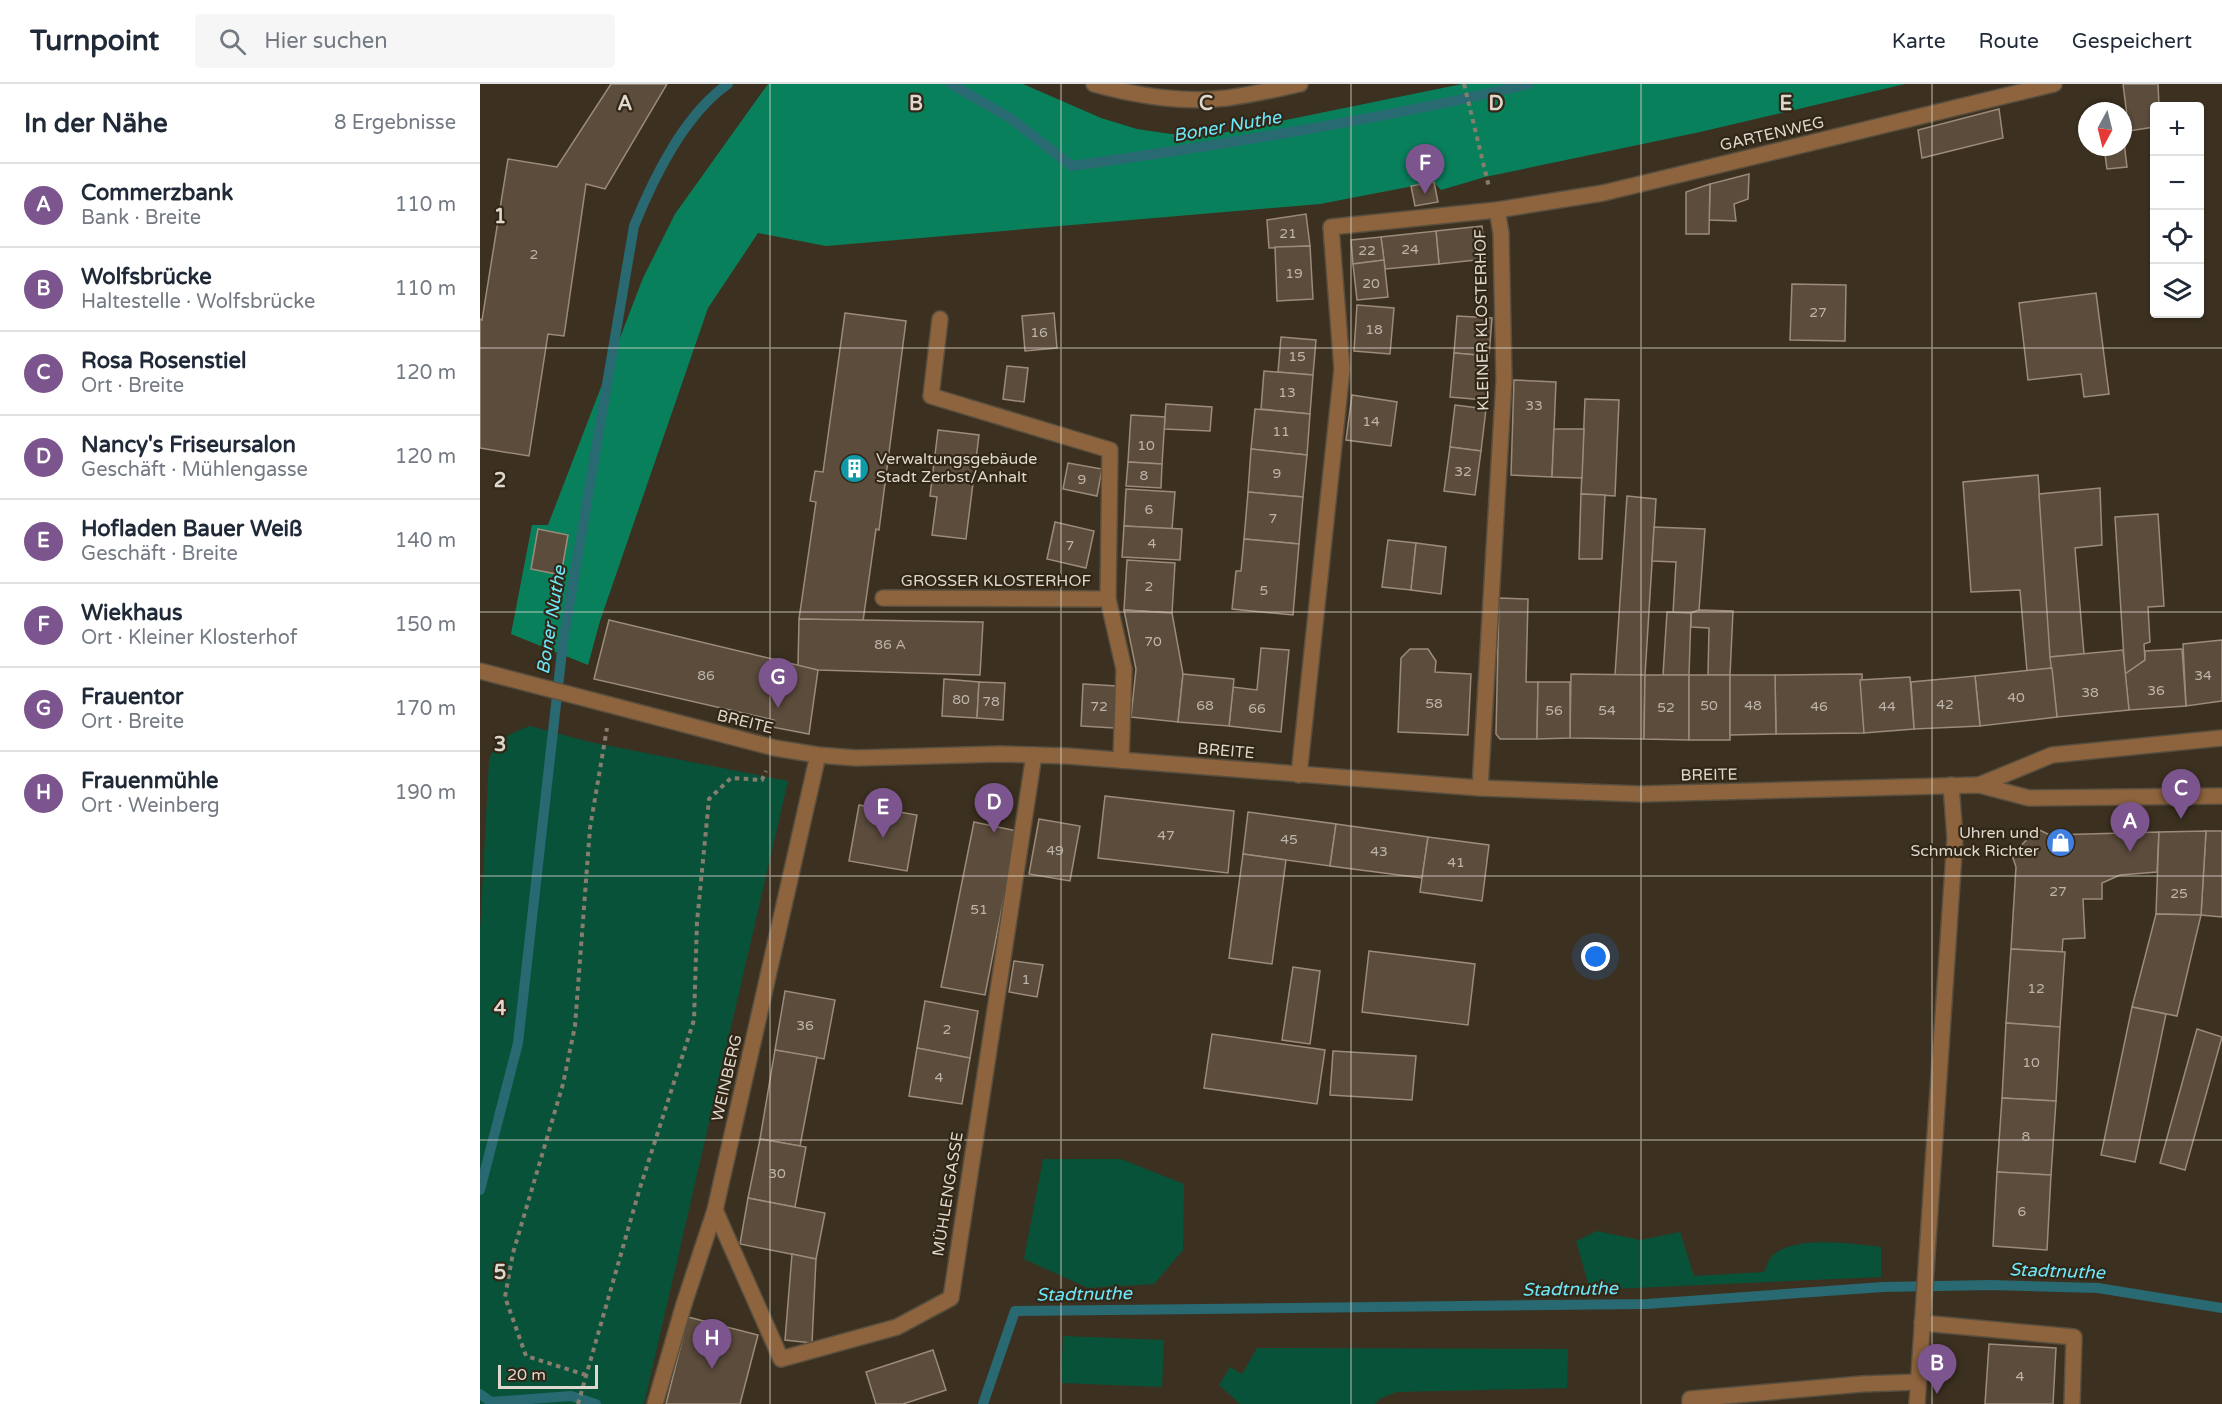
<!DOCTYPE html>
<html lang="de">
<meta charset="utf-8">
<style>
:root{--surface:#fff;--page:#f6f6f7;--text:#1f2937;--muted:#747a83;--line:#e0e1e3;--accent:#7c558e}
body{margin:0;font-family:"Varela Round",sans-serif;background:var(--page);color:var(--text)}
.controls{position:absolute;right:18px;top:18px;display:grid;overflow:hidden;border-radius:6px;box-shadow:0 2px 4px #0004}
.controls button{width:54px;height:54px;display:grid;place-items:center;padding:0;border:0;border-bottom:2px solid var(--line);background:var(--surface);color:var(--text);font:30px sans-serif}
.compass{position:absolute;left:1598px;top:18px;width:54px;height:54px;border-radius:50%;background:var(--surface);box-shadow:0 2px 4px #0004;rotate:187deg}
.scale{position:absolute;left:18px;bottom:15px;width:100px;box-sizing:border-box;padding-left:6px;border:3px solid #dfd8ce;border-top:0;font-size:16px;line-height:21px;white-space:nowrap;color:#dfd8ce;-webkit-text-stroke:4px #322717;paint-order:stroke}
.you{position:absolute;left:1116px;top:873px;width:21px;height:21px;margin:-15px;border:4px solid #fff;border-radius:50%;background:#1a73e8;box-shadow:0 0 0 9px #1a73e833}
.badge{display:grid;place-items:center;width:39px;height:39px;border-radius:50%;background:var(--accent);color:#fff;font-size:20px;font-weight:700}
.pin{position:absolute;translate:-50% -50px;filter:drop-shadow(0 2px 3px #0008)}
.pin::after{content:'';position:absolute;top:32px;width:21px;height:18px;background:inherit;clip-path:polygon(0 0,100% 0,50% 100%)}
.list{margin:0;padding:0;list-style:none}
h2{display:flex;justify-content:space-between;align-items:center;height:78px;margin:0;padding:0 24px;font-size:26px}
h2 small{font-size:20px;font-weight:400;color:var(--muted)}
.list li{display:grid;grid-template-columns:39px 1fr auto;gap:18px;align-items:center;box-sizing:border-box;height:84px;padding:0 24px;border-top:2px solid var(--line)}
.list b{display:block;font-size:22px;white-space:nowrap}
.list p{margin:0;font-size:20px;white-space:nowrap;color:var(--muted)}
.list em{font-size:20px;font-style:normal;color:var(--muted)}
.icon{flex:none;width:33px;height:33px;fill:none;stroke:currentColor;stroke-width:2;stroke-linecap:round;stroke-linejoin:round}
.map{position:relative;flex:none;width:1742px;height:1320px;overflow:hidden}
header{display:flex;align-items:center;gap:36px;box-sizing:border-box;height:84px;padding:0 30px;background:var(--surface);border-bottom:2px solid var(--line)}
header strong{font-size:28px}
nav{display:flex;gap:33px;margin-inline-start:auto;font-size:21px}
.search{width:420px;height:54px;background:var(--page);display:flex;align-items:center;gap:15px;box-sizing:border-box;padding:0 21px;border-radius:6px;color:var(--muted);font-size:22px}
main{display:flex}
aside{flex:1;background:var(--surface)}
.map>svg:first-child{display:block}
.green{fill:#08523a}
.forest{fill:#09805c}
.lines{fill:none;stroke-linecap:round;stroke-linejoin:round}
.stream{stroke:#286972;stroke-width:10}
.building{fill:#5b4c3c;stroke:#9c8b7a;stroke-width:1.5}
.minor-casing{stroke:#594f3f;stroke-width:18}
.path{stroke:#867d6f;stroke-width:4;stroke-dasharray:4.5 4.5;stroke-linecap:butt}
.minor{stroke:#8d643d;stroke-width:15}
.grid{fill:none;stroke:#dfd8ce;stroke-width:1.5;stroke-opacity:0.55}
.labels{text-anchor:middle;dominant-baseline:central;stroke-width:4.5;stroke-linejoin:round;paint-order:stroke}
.number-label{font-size:14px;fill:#beb5aa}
.street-label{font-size:16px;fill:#dfd8ce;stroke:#322717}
.poi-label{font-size:16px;fill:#dfd8ce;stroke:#322717;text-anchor:start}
.water-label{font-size:18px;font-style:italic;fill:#6de8fa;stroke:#322717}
.grid-label{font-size:20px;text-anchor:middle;font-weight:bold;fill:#dfd8ce;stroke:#322717;stroke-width:4.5;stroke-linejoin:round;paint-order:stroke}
</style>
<header>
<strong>Turnpoint</strong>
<div class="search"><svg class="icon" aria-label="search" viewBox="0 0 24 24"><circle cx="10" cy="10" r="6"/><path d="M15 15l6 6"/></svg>Hier suchen</div>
<nav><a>Karte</a><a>Route</a><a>Gespeichert</a></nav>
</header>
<main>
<aside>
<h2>In der Nähe<small>8 Ergebnisse</small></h2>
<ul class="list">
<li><span class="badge">A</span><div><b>Commerzbank</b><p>Bank · Breite</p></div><em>110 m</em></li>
<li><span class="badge">B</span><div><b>Wolfsbrücke</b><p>Haltestelle · Wolfsbrücke</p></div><em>110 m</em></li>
<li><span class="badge">C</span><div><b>Rosa Rosenstiel</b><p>Ort · Breite</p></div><em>120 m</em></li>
<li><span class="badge">D</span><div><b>Nancy's Friseursalon</b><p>Geschäft · Mühlengasse</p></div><em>120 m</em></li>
<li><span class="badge">E</span><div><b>Hofladen Bauer Weiß</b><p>Geschäft · Breite</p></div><em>140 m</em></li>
<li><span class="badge">F</span><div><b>Wiekhaus</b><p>Ort · Kleiner Klosterhof</p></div><em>150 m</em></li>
<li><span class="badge">G</span><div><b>Frauentor</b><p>Ort · Breite</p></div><em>170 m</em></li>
<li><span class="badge">H</span><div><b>Frauenmühle</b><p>Ort · Weinberg</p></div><em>190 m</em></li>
</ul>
</aside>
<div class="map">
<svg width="1742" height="1320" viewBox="0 0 1742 1320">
<rect width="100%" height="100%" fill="#3c3120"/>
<g class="green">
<path d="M50,642L110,658L308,697L164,1320H0V848L9,677C15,656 30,649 50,642Z"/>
<polygon points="563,1075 641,1075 704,1100 703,1166 674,1200 608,1204 544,1175"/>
<path d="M1117,1147L1160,1156L1200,1148L1214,1192L1284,1188C1286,1183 1289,1175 1293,1171C1316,1151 1372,1160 1401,1163V1193L1110,1206L1096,1157Z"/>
<polygon points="583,1252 684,1256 682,1303 581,1299"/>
<polygon points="777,1264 1088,1265 1087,1304 917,1308 901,1314 895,1320 760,1320 739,1301 750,1283 762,1290"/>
</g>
<polygon class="forest" points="288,0 543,0 621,34 657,45 691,50 737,50 982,0 1425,0 1220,48 1005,93 961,106 954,98 840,120 346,162 278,149 228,224 120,537 108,581 31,550 52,441 68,441 163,194 195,130"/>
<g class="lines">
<g class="stream">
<path d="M471,0L530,34L592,82C746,60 898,36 1049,0"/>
<path d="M0,1106L38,959L83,558L154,142C174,93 204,31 248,0"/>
<polyline points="0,1310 11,1318 91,1312 116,1320"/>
<polyline points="503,1320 535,1227 1167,1220 1403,1203 1510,1201 1618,1204 1742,1224"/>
</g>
</g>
<g class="building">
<polygon points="131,0 187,0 125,105 106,100 84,252 68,250 49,372 0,364 0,235 2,236 28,75 77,83"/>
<polygon points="1643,0 1678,0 1679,22 1674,22 1674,43 1649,47"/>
<polygon points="1519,25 1523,54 1442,74 1438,46"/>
<polygon points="1643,50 1647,83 1627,85 1624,63 1643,63"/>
<polygon points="1269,90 1268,115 1254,120 1256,137 1229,136 1230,100"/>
<polygon points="954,98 958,118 935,122 931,102"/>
<polygon points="1230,100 1229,150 1206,150 1206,108"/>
<polygon points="826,130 830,162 789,164 787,136"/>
<polygon points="1002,142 1005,175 959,180 956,147"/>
<polygon points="956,147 959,180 905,185 901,153"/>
<polygon points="901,153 904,176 873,180 871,156"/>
<polygon points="830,162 833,215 797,217 795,163"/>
<polygon points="904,176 908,213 877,216 873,180"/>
<polygon points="1312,200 1366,201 1365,257 1310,256"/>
<polygon points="1616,209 1629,310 1604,313 1601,290 1548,296 1539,219"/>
<polygon points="877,221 914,224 910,270 874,267"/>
<polygon points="365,229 426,237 399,446 396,445 383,537 319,535 336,418 330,417 335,387 343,388"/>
<polygon points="574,229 577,264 545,267 542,232"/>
<polygon points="977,232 1012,234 1009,272 974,269"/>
<polygon points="801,253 836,256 833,291 798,288"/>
<polygon points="974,269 1009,272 1005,316 970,313"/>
<polygon points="527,282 548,284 544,318 523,315"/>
<polygon points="784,287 833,291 830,330 781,325"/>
<polygon points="1034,296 1076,298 1072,393 1031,391"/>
<polygon points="872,311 917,318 911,362 866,356"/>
<polygon points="1105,315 1139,316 1135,412 1101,410"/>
<polygon points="686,320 732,323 730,347 684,345"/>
<polygon points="975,321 1006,325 1001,367 970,363"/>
<polygon points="775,325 830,330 827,371 771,365"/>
<polygon points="651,331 685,333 682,380 648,378"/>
<polygon points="1074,345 1104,345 1102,394 1072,393"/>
<polygon points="458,346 499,351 486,455 452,451 457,413 450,412"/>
<polygon points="970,363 1001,367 995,411 964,407"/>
<polygon points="771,365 827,371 823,413 768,408"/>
<polygon points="648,378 682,380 681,404 646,402"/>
<polygon points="588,379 622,385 617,412 583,405"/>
<polygon points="1558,391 1572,584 1547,587 1540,506 1491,508 1483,398"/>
<polygon points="1620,404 1622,461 1595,464 1604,570 1570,573 1559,410"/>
<polygon points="646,405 695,408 692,445 644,442"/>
<polygon points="768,408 823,413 819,460 764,455"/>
<polygon points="1101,410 1125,411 1122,475 1099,475"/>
<polygon points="1147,412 1176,415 1165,591 1135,591"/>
<polygon points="1678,430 1684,522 1668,523 1670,558 1664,560 1665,576 1645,590 1635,433"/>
<polygon points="575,438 614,447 606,484 567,475"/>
<polygon points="644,442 702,445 700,476 642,473"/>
<polygon points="1174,443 1225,445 1219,526 1211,529 1193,529 1196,478 1172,477"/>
<polygon points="58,445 88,451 81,491 51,485"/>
<polygon points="764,455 819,460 813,531 752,525 756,487 761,487"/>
<polygon points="908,456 936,459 931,506 902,503"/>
<polygon points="936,459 966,463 961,510 931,506"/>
<polygon points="647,476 695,479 692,529 644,526"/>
<polygon points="1019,514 1048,515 1046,598 1058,598 1057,655 1020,655 1016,650"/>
<polygon points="644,526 692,529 703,590 698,638 651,633 656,585"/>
<polygon points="1219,526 1253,527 1250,591 1228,591 1229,544 1211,543 1211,529"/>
<polygon points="1187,528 1211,529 1209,591 1183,591"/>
<polygon points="319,535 503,538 500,591 338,586 318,582"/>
<polygon points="129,536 338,586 329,650 292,643 294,636 114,595"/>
<polygon points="1742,556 1742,617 1706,622 1703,560"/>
<polygon points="781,564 809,566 801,648 749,642 753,603 777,606"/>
<polygon points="930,565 948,565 956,577 955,588 991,590 988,651 918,648 921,574"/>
<polygon points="1702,565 1706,622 1649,626 1645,590 1665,576 1665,567"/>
<polygon points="1643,566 1649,626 1577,633 1570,573"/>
<polygon points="1572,584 1577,633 1500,642 1495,592"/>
<polygon points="703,590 754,595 749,642 698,638"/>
<polygon points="1091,590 1165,591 1164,655 1090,654"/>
<polygon points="1382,590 1384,649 1296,650 1295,591"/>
<polygon points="1165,591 1209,591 1209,656 1164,655"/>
<rect x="1209" y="591" width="41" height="65"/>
<polygon points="1250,591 1295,591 1296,650 1250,651"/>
<polygon points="1495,592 1500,642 1434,645 1431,598"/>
<polygon points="1430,593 1434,645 1384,649 1380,596"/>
<polygon points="464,595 499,598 497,634 462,632"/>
<polygon points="499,598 525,599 523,636 497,634"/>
<polygon points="1058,598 1090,598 1090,654 1057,655"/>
<polygon points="603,600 637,602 634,644 601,642"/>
<polygon points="625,712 754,727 748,789 618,774"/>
<polygon points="379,721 437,731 427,787 369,777"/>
<polygon points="768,728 856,740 850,782 763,770"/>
<polygon points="559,735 600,742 590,797 549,790"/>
<polygon points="494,738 537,747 505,911 461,903"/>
<polygon points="856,740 948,753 942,794 850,782"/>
<polygon points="1557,745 1570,751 1679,748 1677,788 1640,791 1622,799 1622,815 1603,815 1605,854 1583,855 1582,868 1531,865 1536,783 1532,771"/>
<polygon points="1726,747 1742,747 1742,833 1721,831"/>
<polygon points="1726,747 1721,831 1676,830 1679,748"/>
<polygon points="948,753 1009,761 1002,817 940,808"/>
<polygon points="763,770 806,776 792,880 749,874"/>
<polygon points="1676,830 1721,831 1697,932 1652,923"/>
<polygon points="1531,865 1585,868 1580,943 1526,939"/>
<polygon points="889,867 995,880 988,941 882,928"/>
<polygon points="534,877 563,881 557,913 529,908"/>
<polygon points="813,883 840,887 830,960 802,956"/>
<polygon points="305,907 355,916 344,975 295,966"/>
<polygon points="445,917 498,927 490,974 437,964"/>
<polygon points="1652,923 1686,930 1655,1078 1621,1071"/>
<polygon points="1526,939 1580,943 1576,1017 1522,1014"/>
<polygon points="1717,945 1742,953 1705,1086 1680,1079"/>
<polygon points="732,950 845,966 837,1020 724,1004"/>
<polygon points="437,964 490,974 482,1020 429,1012"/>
<polygon points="295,966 337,973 320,1062 280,1055"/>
<polygon points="853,967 936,972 932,1016 850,1011"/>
<polygon points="1522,1014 1576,1017 1571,1091 1517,1088"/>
<polygon points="280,1055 326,1063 315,1123 268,1114"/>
<polygon points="1517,1088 1571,1091 1567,1166 1513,1162"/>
<polygon points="268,1114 345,1129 336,1175 260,1160"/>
<polygon points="312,1170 336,1175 332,1259 305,1256"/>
<polygon points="208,1233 278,1251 260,1320 186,1320"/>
<polygon points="1509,1260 1576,1264 1573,1320 1505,1320"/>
<polygon points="453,1266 466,1306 423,1320 396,1320 386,1288"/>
</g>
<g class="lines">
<defs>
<g id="minor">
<path d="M614,0C657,12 703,19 747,14C771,11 796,5 820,0"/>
<polyline points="460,235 451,312 630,366 628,515 644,585 641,676"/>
<polyline points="403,514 628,515"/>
<polyline points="0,587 295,664 338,671 376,674 520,670 587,672 1000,704 1160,710 1499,701 1549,714 1742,712"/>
<polyline points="819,691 862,285 851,143 1017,126 1123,109 1574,0"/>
<polyline points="1499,701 1572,671 1742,654"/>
<polyline points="1000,704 1024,296 1021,149 1017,126"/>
<polyline points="235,1126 301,1275 417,1243 471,1214 554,671"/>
<polyline points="1442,1239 1594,1253 1592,1320"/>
<polyline points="175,1320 204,1220 235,1126 338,671"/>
<polyline points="1210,1320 1210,1315 1382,1300 1438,1298"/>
<polyline points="1437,1320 1475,754 1471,701"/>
</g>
</defs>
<use href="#minor" class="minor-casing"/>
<g class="path">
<polyline points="984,0 1009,103"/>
<polyline points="106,1291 46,1272 25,1213 33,1169 83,1000 95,942 110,744 127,644"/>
<polyline points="98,1320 159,1107 214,936 217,838 229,715 251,694 282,696 286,687"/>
</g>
<use href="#minor" class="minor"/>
</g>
<path class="grid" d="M290,0V1320M581,0V1320M871,0V1320M1161,0V1320M1452,0V1320M0,264H1742M0,528H1742M0,792H1742M0,1056H1742"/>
<defs>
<symbol id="building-disc" viewBox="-11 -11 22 22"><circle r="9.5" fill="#0f9aa8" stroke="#322717"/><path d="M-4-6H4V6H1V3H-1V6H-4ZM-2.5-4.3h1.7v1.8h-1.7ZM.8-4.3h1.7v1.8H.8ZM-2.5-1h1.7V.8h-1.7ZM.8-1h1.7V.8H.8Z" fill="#fff"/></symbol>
<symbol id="shop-disc" viewBox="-11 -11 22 22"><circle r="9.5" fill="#3f7fe0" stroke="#322717"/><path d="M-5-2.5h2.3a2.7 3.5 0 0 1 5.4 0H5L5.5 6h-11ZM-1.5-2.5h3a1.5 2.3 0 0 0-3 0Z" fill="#fff"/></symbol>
</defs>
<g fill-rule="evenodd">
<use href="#building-disc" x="358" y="368" width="33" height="33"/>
<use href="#shop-disc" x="1564" y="742" width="33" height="33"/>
</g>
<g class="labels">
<g class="number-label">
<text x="808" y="149">21</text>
<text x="930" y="165">24</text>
<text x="887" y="166">22</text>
<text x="54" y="170">2</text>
<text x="814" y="189">19</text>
<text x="891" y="199">20</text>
<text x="1338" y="228">27</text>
<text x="894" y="245">18</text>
<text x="559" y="248">16</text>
<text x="817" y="272">15</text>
<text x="807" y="308">13</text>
<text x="1054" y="321">33</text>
<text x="891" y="337">14</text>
<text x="801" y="347">11</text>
<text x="666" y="361">10</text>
<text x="983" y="387">32</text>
<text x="797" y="389">9</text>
<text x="664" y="391">8</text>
<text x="602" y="395">9</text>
<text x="669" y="425">6</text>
<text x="793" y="434">7</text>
<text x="672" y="459">4</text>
<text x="590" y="461">7</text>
<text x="669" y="502">2</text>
<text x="784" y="506">5</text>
<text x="673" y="557">70</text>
<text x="410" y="560">86 A</text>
<text x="226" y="591">86</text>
<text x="1723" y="591">34</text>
<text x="1676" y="606">36</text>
<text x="1610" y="608">38</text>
<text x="1536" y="613">40</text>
<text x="481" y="615">80</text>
<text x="511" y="617">78</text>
<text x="954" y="619">58</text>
<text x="1465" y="620">42</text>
<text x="725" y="621">68</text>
<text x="1229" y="621">50</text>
<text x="1273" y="621">48</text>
<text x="619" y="622">72</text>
<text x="1339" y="622">46</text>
<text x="1407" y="622">44</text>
<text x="1186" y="623">52</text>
<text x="777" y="624">66</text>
<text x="1074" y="626">56</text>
<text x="1127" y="626">54</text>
<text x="686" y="751">47</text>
<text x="809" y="755">45</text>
<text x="575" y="766">49</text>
<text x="899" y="767">43</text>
<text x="976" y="778">41</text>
<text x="1578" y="807">27</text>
<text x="1699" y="809">25</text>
<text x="499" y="825">51</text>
<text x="546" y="895">1</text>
<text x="1556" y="904">12</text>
<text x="325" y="941">36</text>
<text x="467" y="945">2</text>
<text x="1551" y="978">10</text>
<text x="459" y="993">4</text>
<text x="1546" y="1052">8</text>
<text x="297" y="1089">30</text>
<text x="1542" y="1127">6</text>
<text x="1540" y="1292">4</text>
</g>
<g class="street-label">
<text transform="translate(1292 50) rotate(-13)">GARTENWEG</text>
<text transform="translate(1002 236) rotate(-91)">KLEINER KLOSTERHOF</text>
<text x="516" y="497">GROSSER KLOSTERHOF</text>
<text transform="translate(265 638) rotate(14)">BREITE</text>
<text transform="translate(746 667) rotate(5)">BREITE</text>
<text transform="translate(1229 691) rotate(-1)">BREITE</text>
<text transform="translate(247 994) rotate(-77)">WEINBERG</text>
<text transform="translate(468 1110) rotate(-81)">MÜHLENGASSE</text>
</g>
<g class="poi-label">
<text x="396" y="375">Verwaltungsgebäude<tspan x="396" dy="18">Stadt Zerbst/Anhalt</tspan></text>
<text x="1559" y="749" text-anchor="end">Uhren und<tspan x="1559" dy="18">Schmuck Richter</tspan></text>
</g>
<g class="water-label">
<text transform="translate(747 42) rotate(-10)">Boner Nuthe</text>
<text transform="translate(71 536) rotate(-81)">Boner Nuthe</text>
<text transform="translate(1577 1187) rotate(2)">Stadtnuthe</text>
<text transform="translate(1090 1205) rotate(-1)">Stadtnuthe</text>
<text transform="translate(604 1210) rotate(-1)">Stadtnuthe</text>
</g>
</g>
<g class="grid-label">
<text x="145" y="26">A</text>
<text x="436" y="26">B</text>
<text x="726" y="26">C</text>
<text x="1016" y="26">D</text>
<text x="1306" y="26">E</text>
<text x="20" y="139">1</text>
<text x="20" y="403">2</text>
<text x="20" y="667">3</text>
<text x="20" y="931">4</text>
<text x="20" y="1195">5</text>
</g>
</svg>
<div class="controls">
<button>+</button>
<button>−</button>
<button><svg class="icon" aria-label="locate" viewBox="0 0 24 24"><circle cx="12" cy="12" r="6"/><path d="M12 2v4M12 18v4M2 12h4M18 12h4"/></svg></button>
<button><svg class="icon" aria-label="layers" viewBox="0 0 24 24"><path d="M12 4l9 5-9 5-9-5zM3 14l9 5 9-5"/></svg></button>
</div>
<svg class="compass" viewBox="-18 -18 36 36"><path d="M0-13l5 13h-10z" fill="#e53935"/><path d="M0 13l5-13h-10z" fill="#747a83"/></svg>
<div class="scale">20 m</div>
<div class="you"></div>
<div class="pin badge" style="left:1650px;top:768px">A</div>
<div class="pin badge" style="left:1457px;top:1310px">B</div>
<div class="pin badge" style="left:1701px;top:735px">C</div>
<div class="pin badge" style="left:514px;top:749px">D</div>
<div class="pin badge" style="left:403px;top:754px">E</div>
<div class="pin badge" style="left:945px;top:110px">F</div>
<div class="pin badge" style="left:298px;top:624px">G</div>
<div class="pin badge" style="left:232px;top:1285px">H</div>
</div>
</main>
